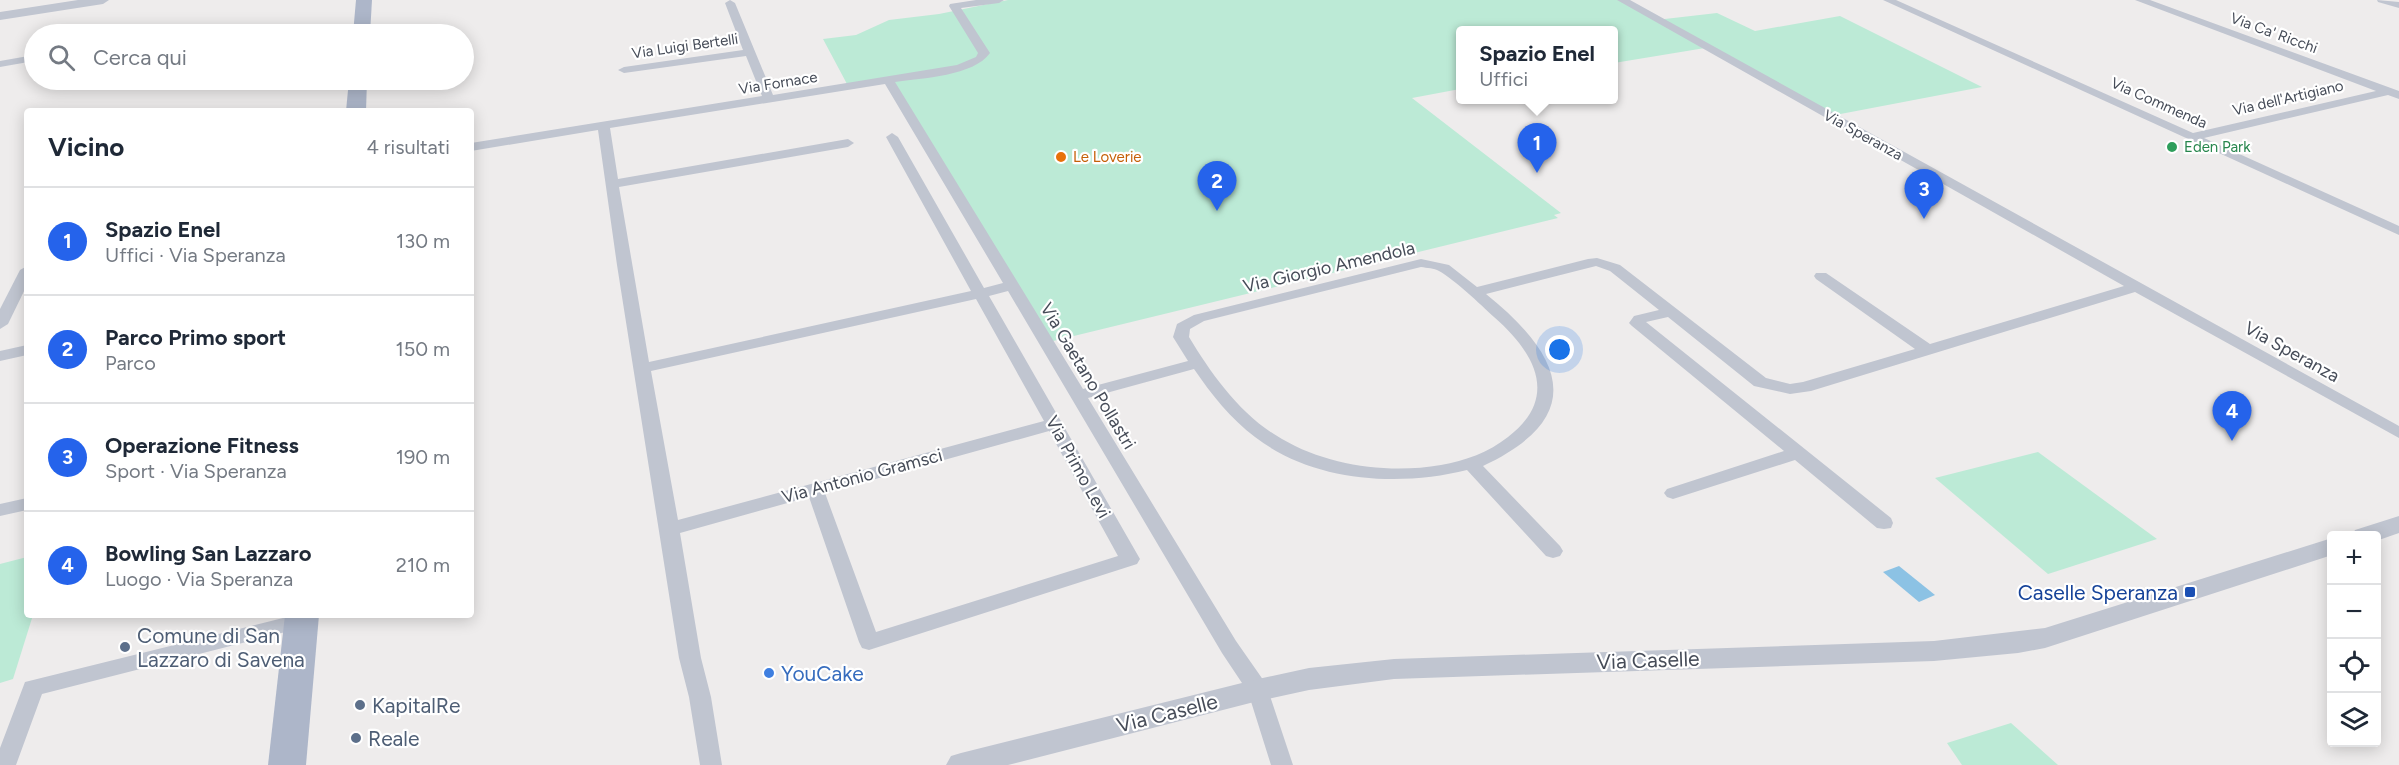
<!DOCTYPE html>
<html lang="it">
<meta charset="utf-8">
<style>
:root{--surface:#fff;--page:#f2f2f3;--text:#1f2937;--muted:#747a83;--line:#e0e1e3;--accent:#2563eb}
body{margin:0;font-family:Figtree,sans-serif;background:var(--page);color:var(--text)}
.controls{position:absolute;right:18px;bottom:18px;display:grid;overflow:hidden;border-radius:6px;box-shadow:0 3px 15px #0003}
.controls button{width:54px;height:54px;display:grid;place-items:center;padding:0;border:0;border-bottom:2px solid var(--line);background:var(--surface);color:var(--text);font:30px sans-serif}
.you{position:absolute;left:1560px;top:350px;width:21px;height:21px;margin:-15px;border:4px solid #fff;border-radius:50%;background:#1a73e8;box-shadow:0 0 0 9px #1a73e833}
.badge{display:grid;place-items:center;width:39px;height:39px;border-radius:50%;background:var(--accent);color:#fff;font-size:20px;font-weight:700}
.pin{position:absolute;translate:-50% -50px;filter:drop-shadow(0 2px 3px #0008)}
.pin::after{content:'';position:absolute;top:32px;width:21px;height:18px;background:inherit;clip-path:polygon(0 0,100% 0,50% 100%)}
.popup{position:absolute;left:1456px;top:26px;width:162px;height:78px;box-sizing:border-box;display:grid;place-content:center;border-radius:6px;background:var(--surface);filter:drop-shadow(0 2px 4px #0005);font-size:20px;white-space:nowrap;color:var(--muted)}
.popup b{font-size:22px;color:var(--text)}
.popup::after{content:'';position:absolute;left:50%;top:100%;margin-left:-12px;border:12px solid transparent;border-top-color:var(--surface)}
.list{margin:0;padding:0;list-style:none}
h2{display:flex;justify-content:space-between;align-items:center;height:78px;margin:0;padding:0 24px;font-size:26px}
h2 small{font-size:20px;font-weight:400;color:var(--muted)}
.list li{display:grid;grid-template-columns:39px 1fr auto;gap:18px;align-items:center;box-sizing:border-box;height:108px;padding:0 24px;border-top:2px solid var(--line)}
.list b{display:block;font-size:22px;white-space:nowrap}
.list p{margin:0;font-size:20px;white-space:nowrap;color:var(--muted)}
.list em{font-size:20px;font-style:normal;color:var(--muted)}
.icon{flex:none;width:33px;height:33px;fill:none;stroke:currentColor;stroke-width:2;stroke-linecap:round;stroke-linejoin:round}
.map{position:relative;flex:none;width:2399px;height:765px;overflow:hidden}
.search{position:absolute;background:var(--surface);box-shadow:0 3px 15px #0003;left:24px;top:24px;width:450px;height:66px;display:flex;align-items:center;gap:15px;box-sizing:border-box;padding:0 21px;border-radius:33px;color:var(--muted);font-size:22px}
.panel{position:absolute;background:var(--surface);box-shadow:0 3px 15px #0003;left:24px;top:108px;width:450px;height:510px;border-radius:6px}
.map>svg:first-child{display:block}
.green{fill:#bcead6}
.water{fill:#8cc2e4}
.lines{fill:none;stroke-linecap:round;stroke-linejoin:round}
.minor{fill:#c0c5d0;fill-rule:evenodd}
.tertiary{fill:#c0c5d0;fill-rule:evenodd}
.primary{fill:#adb6c9;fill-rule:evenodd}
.leisure-dot{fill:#2e9e5b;stroke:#fff;stroke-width:2}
.food-dot{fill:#e8710a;stroke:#fff;stroke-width:2}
.transit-dot{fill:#1a4fb4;stroke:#fff;stroke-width:2}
.service-dot{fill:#5c6f8a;stroke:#fff;stroke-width:2}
.shop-dot{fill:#3f7fe0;stroke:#fff;stroke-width:2}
.labels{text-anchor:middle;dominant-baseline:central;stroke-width:4.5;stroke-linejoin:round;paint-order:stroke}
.far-street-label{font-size:15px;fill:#464c58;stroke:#fff}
.far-leisure-label{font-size:15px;fill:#27864d;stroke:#fff;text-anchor:start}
.far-food-label{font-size:15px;fill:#c56008;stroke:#fff;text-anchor:start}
.street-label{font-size:18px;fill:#464c58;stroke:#fff}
.near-transit-label{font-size:21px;fill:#164399;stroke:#fff;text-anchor:end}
.near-service-label{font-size:21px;fill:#4e5e75;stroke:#fff;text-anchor:start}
.near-street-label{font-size:21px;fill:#464c58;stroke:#fff}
.near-shop-label{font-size:21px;fill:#366cbe;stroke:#fff;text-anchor:start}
</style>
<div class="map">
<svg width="2399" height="765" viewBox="0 0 2399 765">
<rect width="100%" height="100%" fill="#eeecec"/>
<g class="green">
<polygon points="1008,0 1620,0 1656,20 1717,13 1755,31 1840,16 1982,87 1830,116 1705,48 1614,63 1614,30 1460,30 1460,89 1412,98 1561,213 1554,215 1558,218 1045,343 888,77 847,84 823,39 856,35 889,20 939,14"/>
<polygon points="2038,452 2157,539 2048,574 1935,478"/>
<polygon points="27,557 27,615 33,615 13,679 0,683 0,564"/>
<polygon points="2011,723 2058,765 1962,765 1947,743"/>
</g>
<polygon class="water" points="1899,566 1935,595 1919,602 1883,572"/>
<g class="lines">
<g class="minor">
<path d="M730,0L735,3L773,95L957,65L976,57L978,53L949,6L950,4L976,0H1004L999,3L961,8L990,53C974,76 922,78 895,82L1083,389L1188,361L1173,337L1177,324L1194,315L1421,259L1449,265L1477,287L1588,259L1597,258L1620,265L1766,378L1790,384L1803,382L1915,349L1816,279L1814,276L1816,273H1826L1930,344L2124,286L1617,0H1630L2399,426V438L2135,292L1811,391L1790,394L1754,386L1668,317L1646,322L1891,518L1893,523L1891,528L1884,529L1877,528L1795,460L1673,499L1667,497L1664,493L1667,489L1784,451L1632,326L1629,323L1634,316L1659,310L1610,271L1596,266L1486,294C1563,356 1589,416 1483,466L1560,546L1563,551L1560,556L1553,558L1546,556L1467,470C1399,487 1313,482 1255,437C1231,419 1211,394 1194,369L1088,398L1236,641L1266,684L1293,765H1271L1248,692L1222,653L1008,291L989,296L1140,559L1137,564L869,650L862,648L859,642L809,497L680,533L701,658L711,697L722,765H700L689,697L679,658L617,265L598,130L471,151V143L762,96L746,56L624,73L618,70L624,67L743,50L725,3ZM885,84L1003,283L984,288L898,137L892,133L886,137L971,291L649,362L619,187L848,147L854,143L848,139L618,179L610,128ZM1421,267C1427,268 1434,268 1439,271C1455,280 1480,304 1494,317C1535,353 1560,397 1508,437C1489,452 1465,461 1441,465C1389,474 1328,466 1282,439C1241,416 1212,375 1189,337L1190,329L1204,321ZM976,299L1044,421L678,520L651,371ZM1049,431L1118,556L876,632L825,493Z"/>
<polygon points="1883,0 1896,0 2193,133 2376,91 2135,0 2150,0 2399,91 2399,99 2388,95 2204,138 2399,226 2399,235"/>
<polygon points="2377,0 2399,2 2399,8 2378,2"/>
<polygon points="197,27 202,30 202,34 167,34 172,31"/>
<polygon points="34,55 34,61 0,67 0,61"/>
<polygon points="27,266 27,285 8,324 0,329 0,309 20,270"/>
<polygon points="27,345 27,355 0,361 0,351"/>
<polygon points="27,498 27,510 0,516 0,504"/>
<polygon points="295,615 309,616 312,621 309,626 42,694 16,765 0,765 0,748 25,682"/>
</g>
<g class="tertiary">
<polygon points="78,0 109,0 103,4 0,20 0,12"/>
<polygon points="2399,516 2399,533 2376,541 2376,536 2352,536 2355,530"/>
<polygon points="2332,538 2332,555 2045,648 2018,653 1934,661 1394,679 1309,690 1258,701 1008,765 946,765 951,756 961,753 1258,679 1309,668 1394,659 1934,641 2045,628"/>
</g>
<g class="primary">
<polygon points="356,0 372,0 370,34 353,34"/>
<polygon points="349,80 367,80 366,111 346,111"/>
<polygon points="285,615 319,615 306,765 268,765"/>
</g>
</g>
<circle class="leisure-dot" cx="2172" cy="147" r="6"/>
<circle class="food-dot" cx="1061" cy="157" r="6"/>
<rect class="transit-dot" x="2184" y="586" width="12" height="12" rx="3"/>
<g class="service-dot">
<circle cx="125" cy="647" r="6"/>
<circle cx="360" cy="705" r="6"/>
<circle cx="356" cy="738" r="6"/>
</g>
<circle class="shop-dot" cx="769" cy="673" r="6"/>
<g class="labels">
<g class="far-street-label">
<text transform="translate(2274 33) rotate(20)">Via Ca' Ricchi</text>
<text transform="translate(685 46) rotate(-8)">Via Luigi Bertelli</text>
<text transform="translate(778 83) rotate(-9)">Via Fornace</text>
<text transform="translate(2288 98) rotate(-13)">Via dell'Artigiano</text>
<text transform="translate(2159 103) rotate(24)">Via Commenda</text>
<text transform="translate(1863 135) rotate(29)">Via Speranza</text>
</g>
<g class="far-leisure-label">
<text x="2184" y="147">Eden Park</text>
</g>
<g class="far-food-label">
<text x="1073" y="157">Le Loverie</text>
</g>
<g class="street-label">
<text transform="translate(1329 267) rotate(-13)">Via Giorgio Amendola</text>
<text transform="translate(2292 352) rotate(29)">Via Speranza</text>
<text transform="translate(1088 376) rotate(59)">Via Gaetano Pollastri</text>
<text transform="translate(1078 467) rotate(61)">Via Primo Levi</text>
<text transform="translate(862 476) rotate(-15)">Via Antonio Gramsci</text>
</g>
<g class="near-transit-label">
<text x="2178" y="592">Caselle Speranza</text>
</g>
<g class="near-service-label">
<text x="137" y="635">Comune di San<tspan x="137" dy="24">Lazzaro di Savena</tspan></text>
<text x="372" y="705">KapitalRe</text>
<text x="368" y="738">Reale</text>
</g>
<g class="near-street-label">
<text transform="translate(1648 660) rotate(-2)">Via Caselle</text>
<text transform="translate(1167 713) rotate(-14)">Via Caselle</text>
</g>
<g class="near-shop-label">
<text x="781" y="673">YouCake</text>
</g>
</g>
</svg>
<div class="controls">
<button>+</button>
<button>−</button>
<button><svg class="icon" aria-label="locate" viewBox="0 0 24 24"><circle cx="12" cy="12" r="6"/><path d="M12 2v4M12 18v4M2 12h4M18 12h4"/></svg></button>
<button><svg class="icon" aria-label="layers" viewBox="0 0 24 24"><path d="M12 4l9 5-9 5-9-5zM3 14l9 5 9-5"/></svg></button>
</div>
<div class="you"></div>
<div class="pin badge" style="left:1537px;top:173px">1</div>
<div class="popup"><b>Spazio Enel</b>Uffici</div>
<div class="pin badge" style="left:1217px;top:211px">2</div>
<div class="pin badge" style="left:1924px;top:219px">3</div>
<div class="pin badge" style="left:2232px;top:441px">4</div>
<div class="search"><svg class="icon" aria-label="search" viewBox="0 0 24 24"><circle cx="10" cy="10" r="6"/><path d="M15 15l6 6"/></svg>Cerca qui</div>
<section class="panel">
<h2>Vicino<small>4 risultati</small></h2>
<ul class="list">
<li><span class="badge">1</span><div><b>Spazio Enel</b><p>Uffici · Via Speranza</p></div><em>130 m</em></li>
<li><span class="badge">2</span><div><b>Parco Primo sport</b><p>Parco</p></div><em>150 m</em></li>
<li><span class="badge">3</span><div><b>Operazione Fitness</b><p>Sport · Via Speranza</p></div><em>190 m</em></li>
<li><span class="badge">4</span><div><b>Bowling San Lazzaro</b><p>Luogo · Via Speranza</p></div><em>210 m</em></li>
</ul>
</section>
</div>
